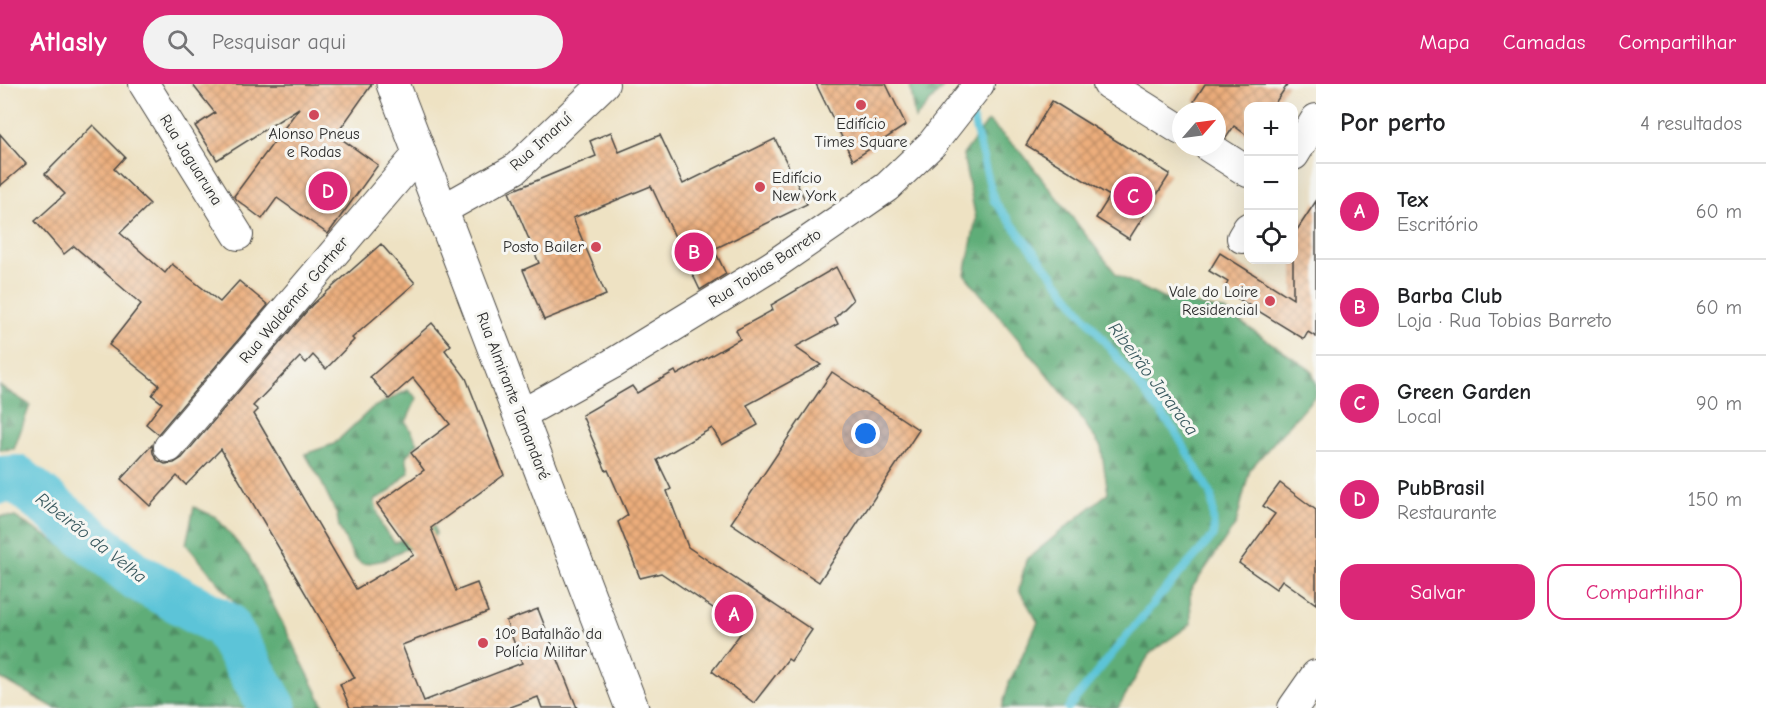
<!DOCTYPE html>
<html lang="pt">
<meta charset="utf-8">
<style>
:root{--surface:#fff;--page:#f2f2f2;--text:#202124;--muted:#757577;--line:#e0e0e0;--accent:#db2777}
body{margin:0;font-family:"Comic Neue",sans-serif;background:var(--page);color:var(--text)}
.controls{position:absolute;right:18px;top:18px;display:grid;overflow:hidden;border-radius:12px;box-shadow:0 6px 24px #0002}
.controls button{width:54px;height:54px;display:grid;place-items:center;padding:0;border:0;border-bottom:2px solid var(--line);background:var(--surface);color:var(--text);font:30px sans-serif}
.compass{position:absolute;left:1172px;top:18px;width:54px;height:54px;border-radius:50%;background:var(--surface);box-shadow:0 6px 24px #0002;rotate:62deg}
.you{position:absolute;left:866px;top:350px;width:21px;height:21px;margin:-15px;border:4px solid #fff;border-radius:50%;background:#1a73e8;box-shadow:0 0 0 9px #1a73e833}
.badge{display:grid;place-items:center;width:39px;height:39px;border-radius:50%;background:var(--accent);color:#fff;font-size:20px;font-weight:700}
.pin{position:absolute;translate:-50% -50%;border:3px solid #fff;box-shadow:0 2px 6px #0006}
.list{margin:0;padding:0;list-style:none}
h2{display:flex;justify-content:space-between;align-items:center;height:78px;margin:0;padding:0 24px;font-size:26px}
h2 small{font-size:20px;font-weight:400;color:var(--muted)}
.list li{display:grid;grid-template-columns:39px 1fr auto;gap:18px;align-items:center;box-sizing:border-box;height:96px;padding:0 24px;border-top:2px solid var(--line)}
.list b{display:block;font-size:22px;white-space:nowrap}
.list p{margin:0;font-size:20px;white-space:nowrap;color:var(--muted)}
.list em{font-size:20px;font-style:normal;color:var(--muted)}
.actions{display:flex;gap:12px;padding:18px 24px}
.actions a{flex:1;padding:14px 0;border:2px solid var(--accent);border-radius:18px;text-align:center;font-size:21px;color:var(--accent)}
.actions .main{background:var(--accent);color:#fff}
.icon{flex:none;width:33px;height:33px;fill:none;stroke:currentColor;stroke-width:2;stroke-linecap:round;stroke-linejoin:round}
.map{position:relative;flex:none;width:1316px;height:624px;overflow:hidden}
header{display:flex;align-items:center;gap:36px;box-sizing:border-box;height:84px;padding:0 30px;background:var(--accent);color:#fff}
header strong{font-size:28px}
nav{display:flex;gap:33px;margin-inline-start:auto;font-size:21px}
.search{width:420px;height:54px;background:var(--page);display:flex;align-items:center;gap:15px;box-sizing:border-box;padding:0 21px;border-radius:33px;color:var(--muted);font-size:22px}
main{display:flex}
aside{flex:1;background:var(--surface)}
.map>svg:first-child{display:block}
.forest{fill:url(#forest-firs);stroke:#456c52;stroke-width:1.5}
.lines{fill:none;stroke-linecap:round;stroke-linejoin:round}
.stream{stroke:#5bc4d8;stroke-width:8}
.river{stroke:#5bc4d8;stroke-width:48}
.building{fill:url(#building-cross-hatch)}
.minor-casing{stroke:#484642;stroke-width:32}
.major-casing{stroke:#484642;stroke-width:35}
.minor{stroke:#fff;stroke-width:30}
.major{stroke:#fff;stroke-width:33}
.poi-dot{fill:#d1495b;stroke:#f6f6f2;stroke-width:2}
.labels{text-anchor:middle;dominant-baseline:central;stroke-width:6;stroke-linejoin:round;paint-order:stroke}
.poi-label{font-size:16px;fill:#2b2b2b;stroke:#f6f6f2}
.street-label{font-size:16px;fill:#2b2b2b;stroke:#f6f6f2}
.water-label{font-size:18px;font-style:italic;fill:#39595f;stroke:#f6f6f2}
</style>
<header>
<strong>Atlasly</strong>
<div class="search"><svg class="icon" aria-label="search" viewBox="0 0 24 24"><circle cx="10" cy="10" r="6"/><path d="M15 15l6 6"/></svg>Pesquisar aqui</div>
<nav><a>Mapa</a><a>Camadas</a><a>Compartilhar</a></nav>
</header>
<main>
<div class="map">
<svg width="1316" height="624" viewBox="0 0 1316 624">
<defs>
<pattern id="forest-firs" width="22" height="20" patternUnits="userSpaceOnUse" patternTransform="scale(1.5)"><rect width="22" height="20" fill="#5fad78"/><path d="M5 1l3.5 6h-7zM16 11l3.5 6h-7z" fill="#4f8d63"/></pattern>
<pattern id="building-cross-hatch" width="8" height="8" patternUnits="userSpaceOnUse" patternTransform="scale(1.5)"><rect width="8" height="8" fill="#ecad7b"/><path d="M0 0l8 8M0 8l8-8" fill="none" stroke="#bf8d65"/></pattern>
</defs>
<rect width="100%" height="100%" fill="#f6f6f2"/>
<filter id="ink" filterUnits="userSpaceOnUse"><feTurbulence type="fractalNoise" baseFrequency=".0167" numOctaves="2"/><feDisplacementMap in="SourceGraphic" scale="12" xChannelSelector="R" yChannelSelector="G"/><feConvolveMatrix kernelMatrix="1 2 1 2 8 2 1 2 1" color-interpolation-filters="sRGB"/></filter>
<filter id="wash" filterUnits="userSpaceOnUse"><feTurbulence type="fractalNoise" baseFrequency=".008" numOctaves="4" result="noise"/><feDisplacementMap in="SourceGraphic" scale="24" xChannelSelector="R" yChannelSelector="G"/><feGaussianBlur stdDeviation="1.35" result="paint"/><feColorMatrix in="noise" values="0 0 0 0 0 0 0 0 0 0 0 0 0 0 0 0 0 1.4 0 .05"/><feComposite in="paint" operator="in"/></filter>
<g filter="url(#wash)">
<rect width="100%" height="100%" fill="#eee2c3"/>
<g class="forest">
<polygon points="909,0 946,0 915,35"/>
<polygon points="988,37 1022,69 1117,191 1162,214 1223,226 1312,287 1316,300 1316,311 1250,385 1236,440 1190,507 1191,540 1150,569 1118,624 1002,624 1009,599 1038,538 1019,506 1026,476 1108,409 1101,363 1070,318 965,191 976,135 963,71"/>
<polygon points="0,302 30,321 14,365 0,366"/>
<polygon points="408,306 417,314 406,338 418,359 406,372 409,388 388,409 374,416 382,443 395,459 416,447 432,431 436,450 425,462 402,466 385,476 363,480 354,474 339,443 337,431 319,393 305,370 334,360 372,324"/>
<polygon points="194,423 216,433 249,473 325,624 297,624 243,528 186,460"/>
<polygon points="0,432 15,433 206,550 248,624 55,624 0,594"/>
</g>
<g class="lines">
<polyline class="stream" points="970,24 994,117 1175,347 1212,412 1214,451 1157,515 1068,624"/>
<polyline class="river" points="0,396 17,395 136,492 225,541 273,624"/>
</g>
<g id="blocks">
<g class="building">
<polygon points="192,0 372,0 336,51 378,81 328,150 277,114 262,135 237,116 234,112 299,24 217,76 195,42 215,29"/>
<polygon points="816,0 886,0 906,41 853,76"/>
<polygon points="1205,0 1288,0 1273,22 1248,22 1248,52 1234,42 1226,54 1217,48 1217,27 1208,27 1194,17"/>
<polygon points="1052,17 1170,90 1129,155 1096,134 1110,112 1026,61"/>
<polygon points="93,41 125,73 114,85 150,120 120,149 165,189 172,180 220,218 239,197 268,221 158,350 146,340 162,319 152,311 159,301 109,261 141,220 74,162 64,170 35,137 65,110 45,90"/>
<polygon points="611,48 619,68 660,51 683,100 775,55 807,120 714,165 726,190 700,206 651,102 573,134 606,211 544,236 523,186 539,179 509,108 596,72 590,57"/>
<polygon points="0,50 26,80 0,102"/>
<polygon points="1316,117 1316,253 1308,248 1304,255 1224,206 1228,198 1209,187 1220,169 1293,215 1293,152"/>
<polygon points="381,160 415,199 352,254 354,256 326,285 313,271 306,279 300,273 253,322 258,326 254,330 356,505 414,471 377,420 424,386 411,369 450,340 413,294 389,315 370,293 432,239 451,261 445,266 466,294 504,391 431,444 456,507 477,499 488,528 402,561 424,617 522,579 506,537 538,525 577,624 542,624 538,613 508,624 350,624 340,600 355,594 221,365 186,401 177,392 150,422 121,395 152,361 153,369 157,376 165,380 174,379 182,374 312,221"/>
<polygon points="836,183 853,216 835,234 838,240 795,263 821,281 747,321 758,341 722,361 712,344 657,376 671,405 667,407 688,463 812,546 791,577 788,575 754,619 712,587 744,545 661,489 640,494 618,438 628,431 608,386 606,387 582,331 632,302 637,309 675,287 677,291 740,255 736,246 773,226 771,221"/>
<polygon points="832,288 919,346 819,498 731,439"/>
<polygon points="1280,399 1316,426 1316,520 1282,496 1276,505 1239,479 1275,430 1263,422"/>
</g>
</g>
</g>
<g filter="url(#ink)">
<use href="#blocks" fill-opacity="0" stroke="#484642" stroke-width="1.5"/>
<g class="lines">
<defs>
<g id="minor">
<polyline points="144,0 238,151"/>
<polyline points="1108,0 1181,46"/>
<polyline points="1209,63 1248,88"/>
<polyline points="1294,71 1316,35"/>
<polyline points="442,126 515,85 604,0"/>
<polyline points="1242,154 1248,144"/>
<polyline points="520,331 612,280 772,182 887,103 932,60 979,0"/>
<polyline points="169,363 420,68"/>
<polyline points="1293,624 1316,591"/>
</g>
<polyline id="major" points="393,0 632,624"/>
</defs>
<use href="#minor" class="minor-casing"/>
<use href="#major" class="major-casing"/>
<use href="#minor" class="minor"/>
<use href="#major" class="major"/>
</g>
</g>
<g class="poi-dot">
<circle cx="861" cy="21" r="6"/>
<circle cx="314" cy="31" r="6"/>
<circle cx="760" cy="103" r="6"/>
<circle cx="596" cy="163" r="6"/>
<circle cx="1270" cy="217" r="6"/>
<circle cx="483" cy="559" r="6"/>
</g>
<g class="labels">
<g class="poi-label">
<text x="861" y="40">Edifício<tspan x="861" dy="18">Times Square</tspan></text>
<text x="314" y="50">Alonso Pneus<tspan x="314" dy="18">e Rodas</tspan></text>
<text x="772" y="94" text-anchor="start">Edifício<tspan x="772" dy="18">New York</tspan></text>
<text x="584" y="163" text-anchor="end">Posto Bailer</text>
<text x="1258" y="208" text-anchor="end">Vale do Loire<tspan x="1258" dy="18">Residencial</tspan></text>
<text x="495" y="550" text-anchor="start">10º Batalhão da<tspan x="495" dy="18">Polícia Militar</tspan></text>
</g>
<g class="street-label">
<text transform="translate(541 58) rotate(-42)">Rua Imaruí</text>
<text transform="translate(191 76) rotate(58)">Rua Jaguaruna</text>
<text transform="translate(765 184) rotate(-33)">Rua Tobias Barreto</text>
<text transform="translate(294 216) rotate(-50)">Rua Waldemar Gartner</text>
<text transform="translate(513 312) rotate(69)">Rua Almirante Tamandaré</text>
</g>
<g class="water-label">
<text transform="translate(1153 295) rotate(53)">Ribeirão Jararaca</text>
<text transform="translate(91 454) rotate(38)">Ribeirão da Velha</text>
</g>
</g>
</svg>
<div class="controls">
<button>+</button>
<button>−</button>
<button><svg class="icon" aria-label="locate" viewBox="0 0 24 24"><circle cx="12" cy="12" r="6"/><path d="M12 2v4M12 18v4M2 12h4M18 12h4"/></svg></button>
</div>
<svg class="compass" viewBox="-18 -18 36 36"><path d="M0-13l5 13h-10z" fill="#e53935"/><path d="M0 13l5-13h-10z" fill="#757577"/></svg>
<div class="you"></div>
<div class="pin badge" style="left:734px;top:530px">A</div>
<div class="pin badge" style="left:694px;top:168px">B</div>
<div class="pin badge" style="left:1133px;top:112px">C</div>
<div class="pin badge" style="left:328px;top:107px">D</div>
</div>
<aside>
<h2>Por perto<small>4 resultados</small></h2>
<ul class="list">
<li><span class="badge">A</span><div><b>Tex</b><p>Escritório</p></div><em>60 m</em></li>
<li><span class="badge">B</span><div><b>Barba Club</b><p>Loja · Rua Tobias Barreto</p></div><em>60 m</em></li>
<li><span class="badge">C</span><div><b>Green Garden</b><p>Local</p></div><em>90 m</em></li>
<li><span class="badge">D</span><div><b>PubBrasil</b><p>Restaurante</p></div><em>150 m</em></li>
</ul>
<div class="actions"><a class="main">Salvar</a><a>Compartilhar</a></div>
</aside>
</main>
